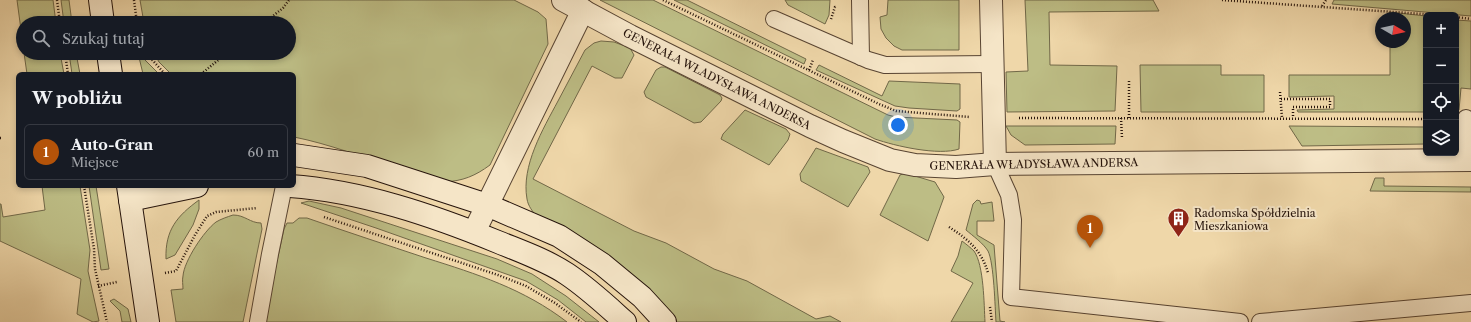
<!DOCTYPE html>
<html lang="pl">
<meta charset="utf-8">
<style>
:root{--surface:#171b24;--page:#242831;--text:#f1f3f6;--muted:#9ea1a6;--line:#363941;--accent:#b45309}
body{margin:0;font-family:"Libre Caslon Text",serif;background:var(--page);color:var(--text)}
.controls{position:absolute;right:12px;top:12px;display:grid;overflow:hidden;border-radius:6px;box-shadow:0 2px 6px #0003}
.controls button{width:36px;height:36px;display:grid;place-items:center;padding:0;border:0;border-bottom:1px solid var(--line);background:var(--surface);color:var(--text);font:20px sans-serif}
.compass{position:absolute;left:1375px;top:12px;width:36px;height:36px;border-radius:50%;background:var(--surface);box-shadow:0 2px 6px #0003;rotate:99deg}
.you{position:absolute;left:898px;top:125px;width:14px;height:14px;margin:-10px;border:3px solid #fff;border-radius:50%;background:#1a73e8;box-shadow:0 0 0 6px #1a73e833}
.badge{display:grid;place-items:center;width:26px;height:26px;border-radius:50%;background:var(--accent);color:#fff;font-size:13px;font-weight:700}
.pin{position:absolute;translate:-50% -33px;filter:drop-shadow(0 1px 2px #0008)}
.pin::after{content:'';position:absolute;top:21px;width:14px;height:12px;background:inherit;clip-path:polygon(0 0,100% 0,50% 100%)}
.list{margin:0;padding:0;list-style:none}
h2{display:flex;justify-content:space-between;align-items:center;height:52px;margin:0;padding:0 16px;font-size:17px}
h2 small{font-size:13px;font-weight:400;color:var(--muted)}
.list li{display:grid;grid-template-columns:26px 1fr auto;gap:12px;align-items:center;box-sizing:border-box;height:56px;margin:0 8px 8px;padding:0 8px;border:1px solid var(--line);border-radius:6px}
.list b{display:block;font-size:15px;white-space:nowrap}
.list p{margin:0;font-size:13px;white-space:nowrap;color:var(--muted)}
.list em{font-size:13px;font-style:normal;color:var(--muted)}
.icon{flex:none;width:22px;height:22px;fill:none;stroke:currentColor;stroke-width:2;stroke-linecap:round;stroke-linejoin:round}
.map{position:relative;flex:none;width:1471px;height:322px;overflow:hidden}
.search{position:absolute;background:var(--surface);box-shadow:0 2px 6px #0003;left:16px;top:16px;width:280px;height:44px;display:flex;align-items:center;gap:10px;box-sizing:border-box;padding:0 14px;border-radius:22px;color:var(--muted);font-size:15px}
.panel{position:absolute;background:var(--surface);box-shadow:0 2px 6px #0003;left:16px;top:72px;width:280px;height:116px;border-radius:6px}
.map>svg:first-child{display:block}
.green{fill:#bdbd85;stroke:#716848}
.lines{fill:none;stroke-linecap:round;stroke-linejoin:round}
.lane-casing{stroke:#584432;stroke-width:18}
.street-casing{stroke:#584432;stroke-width:24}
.secondary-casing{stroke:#25130b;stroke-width:24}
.path{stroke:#25130b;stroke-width:2.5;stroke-dasharray:1 2;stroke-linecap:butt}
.lane{stroke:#f5e5c7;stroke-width:16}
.street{stroke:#f5e5c7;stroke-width:22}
.secondary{stroke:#f5e5c7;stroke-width:22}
.labels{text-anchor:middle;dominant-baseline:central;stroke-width:4;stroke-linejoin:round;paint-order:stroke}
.street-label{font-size:11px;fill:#25130b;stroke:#f5e5c7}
.poi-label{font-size:11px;fill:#25130b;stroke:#f5e5c7;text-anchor:start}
</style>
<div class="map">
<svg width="1471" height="322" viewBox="0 0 1471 322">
<rect width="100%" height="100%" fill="#efd7a9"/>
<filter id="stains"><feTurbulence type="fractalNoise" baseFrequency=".005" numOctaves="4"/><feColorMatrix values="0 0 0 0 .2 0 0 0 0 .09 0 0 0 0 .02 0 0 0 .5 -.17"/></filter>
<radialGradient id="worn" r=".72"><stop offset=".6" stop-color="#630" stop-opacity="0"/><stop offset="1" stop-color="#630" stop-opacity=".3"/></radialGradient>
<g class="green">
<polygon points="17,0 53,0 56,23 23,23 23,45"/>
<polygon points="61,0 69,0 72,23 64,23"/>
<path d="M140,0H514L538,12L546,19L548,44L490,165C475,176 463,181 444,182C429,182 412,173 397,169C363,157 329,144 294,137V74H171L159,62L154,53H289V23H144Z"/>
<path d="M600,0H653L888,115L896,117L957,120L960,122L959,149C939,156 895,146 875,139Z"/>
<polygon points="674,0 687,0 806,59 804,64"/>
<polygon points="785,0 830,0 829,15 825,24 788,5"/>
<polygon points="888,0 959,0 959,50 902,50 894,46 886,38 881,29 880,17 887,15"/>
<polygon points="1025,0 1153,0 1159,11 1049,12 1050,65 1117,66 1115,111 1007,112 1006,72 1028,71"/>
<polygon points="1334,0 1471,0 1471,16 1332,4"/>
<polygon points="1389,12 1426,16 1426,112 1298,112 1297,110 1334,109 1334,96 1289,97 1289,75 1390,75 1390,42 1405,42 1405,18 1390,18"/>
<polygon points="1456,20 1471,21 1471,89 1461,88 1459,110 1456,110"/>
<path d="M601,41L614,42L630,48L634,55L622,78H615L592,66L533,179L634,231L666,243L714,269L747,281L816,319L830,316L841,322H676L668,312L537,217C533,212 528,206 527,199C521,166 543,129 558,101C567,84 576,67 585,50L594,43Z"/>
<polygon points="24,53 60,53 64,74 27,74"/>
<polygon points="69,53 76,53 80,74 72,74"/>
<polygon points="138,53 159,74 143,74"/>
<polygon points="819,65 882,96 889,81 960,84 960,109 957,111 909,108 895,106 816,70"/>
<polygon points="1140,65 1221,65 1221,75 1264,75 1264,112 1141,112"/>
<polygon points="661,67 665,67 720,95 722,98 721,101 701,122 694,123 646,97 644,92 656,70"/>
<polygon points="745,110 786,129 790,134 788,140 769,165 721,139 723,134"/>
<polygon points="1006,126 1116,126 1115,144 1025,145 1011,135"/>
<polygon points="1289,126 1426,127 1426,144 1302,146"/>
<polygon points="816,148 868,167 870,172 848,207 801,181 800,174"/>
<polygon points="905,173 935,182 944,197 928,241 880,215 900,175"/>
<polygon points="1375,178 1384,178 1384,186 1471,187 1471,192 1370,191"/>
<polygon points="42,186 80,186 90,250 88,271 99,321 93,322 77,314 81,279 0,241 0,204 1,204 3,217 45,210"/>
<polygon points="89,186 96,186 109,269 101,270"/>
<path d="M199,200V209L193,225L175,255L166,259C165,230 177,216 199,200Z"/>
<path d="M977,200L980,201L981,204L992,202L994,221H977V235L994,245L1000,321L1005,322H996C995,307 994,263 988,251C983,243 973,236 966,230L973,204Z"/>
<polygon points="309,201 341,208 497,259 532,274 566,296 599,322 586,322 558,300 526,281 376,228 301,203"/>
<path d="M233,215C245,215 250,223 261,223L262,229L243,322H176L171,290L183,289C183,285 182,280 183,276C184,261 204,231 216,222C221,219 227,217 233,215Z"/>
<path d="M299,218H307C347,232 387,245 426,258C477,274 524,289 567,322H266L271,289L284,229L287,223H293Z"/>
<path d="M962,241C966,244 971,248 974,251C984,265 984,305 985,322H951L973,283L951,271L958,256Z"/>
<polygon points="114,299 128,309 131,322 122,322 120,311 110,301"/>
</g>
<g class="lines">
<defs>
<g id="lane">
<polyline points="860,0 861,57"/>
<polyline points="774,19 868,60 885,65 992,64"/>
<polyline points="1466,118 1467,160"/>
<polyline points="995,164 1009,195 1013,220 1011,297 1240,322"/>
<polyline points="258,322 270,254 284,186"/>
<polyline points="1260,322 1471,303"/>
</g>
<g id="street">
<polyline points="563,0 630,36 810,126 843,141 890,160 915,165 956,167 995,164 1471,160"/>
<polyline points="991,0 995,164"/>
<polyline points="474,232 583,10"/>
</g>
<g id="secondary">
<polyline points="100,0 103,23"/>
<polyline points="108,53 111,74"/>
<polyline points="294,155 367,166 487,205 559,236 602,264 642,297 665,322"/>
<polyline points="128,186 148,322"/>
<path d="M290,186C361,191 432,215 498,242C520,251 546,260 567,274C588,288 606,305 625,322"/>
<polyline points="130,200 197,186"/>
</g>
</defs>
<use href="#lane" class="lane-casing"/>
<use href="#street" class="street-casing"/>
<use href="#secondary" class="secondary-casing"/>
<g class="path">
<polyline points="57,0 60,23"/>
<polyline points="134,0 137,23"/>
<polyline points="663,0 879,104 896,111 970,117"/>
<polyline points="1222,0 1437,15"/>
<polyline points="1322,6 1326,0"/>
<polyline points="1456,17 1471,19"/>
<polyline points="831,19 835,7 837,7"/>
<polyline points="264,23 283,8 289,0"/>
<polyline points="65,53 68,74"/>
<polyline points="146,53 165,74"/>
<polyline points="809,70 813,60"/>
<polyline points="201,74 227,53"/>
<polyline points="1280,92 1282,118"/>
<polyline points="1281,99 1330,99 1330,107 1293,107 1293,118"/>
<polyline points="1019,118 1426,119"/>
<polyline points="1121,118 1122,138"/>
<polyline points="1129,118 1129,81"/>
<polyline points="0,138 1,138"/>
<polyline points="84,186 94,249 95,269 107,322"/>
<polyline points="324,217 498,275 526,286 555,303 581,322"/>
<path d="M949,227C968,239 982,251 988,273"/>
<polyline points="165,273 176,271 195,235 207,216 216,212 257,208"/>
<polyline points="98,286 117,282"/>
<polyline points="990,307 992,322"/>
</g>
<use href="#lane" class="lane"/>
<use href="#street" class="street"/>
<use href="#secondary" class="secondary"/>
</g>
<defs>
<symbol id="building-pin" viewBox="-11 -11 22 30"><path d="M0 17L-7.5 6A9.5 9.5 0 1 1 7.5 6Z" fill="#8f2418" stroke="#f5e5c7"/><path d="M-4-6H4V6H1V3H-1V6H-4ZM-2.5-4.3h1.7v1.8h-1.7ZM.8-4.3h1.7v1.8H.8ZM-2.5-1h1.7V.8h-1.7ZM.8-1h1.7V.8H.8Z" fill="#fff"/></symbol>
</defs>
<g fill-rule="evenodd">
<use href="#building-pin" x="1166" y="206" width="25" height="34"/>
</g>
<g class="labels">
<g class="street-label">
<text transform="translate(717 79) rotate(27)">GENERAŁA WŁADYSŁAWA ANDERSA</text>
<text transform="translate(1034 164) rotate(-1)">GENERAŁA WŁADYSŁAWA ANDERSA</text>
</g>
<g class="poi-label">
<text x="1194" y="213">Radomska Spółdzielnia<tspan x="1194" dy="13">Mieszkaniowa</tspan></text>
</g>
</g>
<rect width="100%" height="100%" filter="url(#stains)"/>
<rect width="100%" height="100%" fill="url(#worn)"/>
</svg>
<div class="controls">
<button>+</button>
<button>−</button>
<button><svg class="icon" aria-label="locate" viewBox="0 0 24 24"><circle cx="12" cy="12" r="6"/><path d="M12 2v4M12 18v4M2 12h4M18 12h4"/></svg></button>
<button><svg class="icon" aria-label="layers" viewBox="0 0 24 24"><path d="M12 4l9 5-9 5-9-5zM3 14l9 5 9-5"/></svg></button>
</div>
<svg class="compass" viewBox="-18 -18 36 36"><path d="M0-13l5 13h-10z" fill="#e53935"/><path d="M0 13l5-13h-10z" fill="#9ea1a6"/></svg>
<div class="you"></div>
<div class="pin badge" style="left:1090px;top:248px">1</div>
<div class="search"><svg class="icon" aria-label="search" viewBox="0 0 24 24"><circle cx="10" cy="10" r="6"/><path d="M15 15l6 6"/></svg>Szukaj tutaj</div>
<section class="panel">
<h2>W pobliżu<small></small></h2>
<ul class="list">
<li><span class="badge">1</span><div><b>Auto-Gran</b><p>Miejsce</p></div><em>60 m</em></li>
</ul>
</section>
</div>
